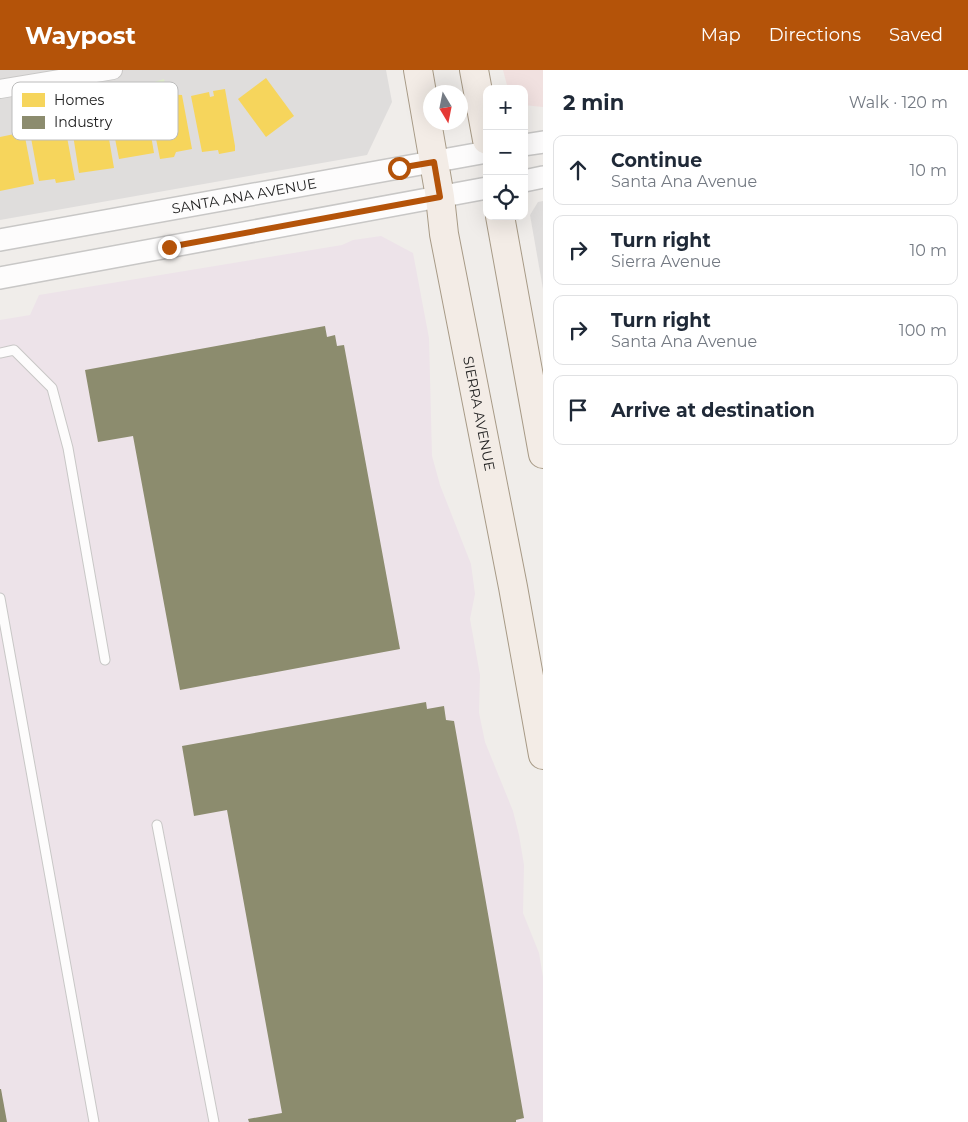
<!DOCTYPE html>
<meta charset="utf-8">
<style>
:root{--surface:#fff;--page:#f6f6f7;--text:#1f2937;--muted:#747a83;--line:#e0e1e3;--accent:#b45309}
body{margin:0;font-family:Montserrat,sans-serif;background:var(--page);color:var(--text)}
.controls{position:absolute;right:15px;top:15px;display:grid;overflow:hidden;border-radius:10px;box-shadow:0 5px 20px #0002}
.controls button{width:45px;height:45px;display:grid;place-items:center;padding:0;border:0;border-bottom:1px solid var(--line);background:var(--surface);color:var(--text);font:25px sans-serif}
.compass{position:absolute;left:423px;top:15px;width:45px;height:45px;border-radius:50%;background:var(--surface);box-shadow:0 5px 20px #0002;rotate:170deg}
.stop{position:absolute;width:15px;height:15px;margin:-11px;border:4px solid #b45309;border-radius:50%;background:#fff}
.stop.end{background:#b45309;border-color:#fff;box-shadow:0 1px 5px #0008}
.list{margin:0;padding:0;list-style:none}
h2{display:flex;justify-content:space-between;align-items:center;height:65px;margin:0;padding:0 20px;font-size:21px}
h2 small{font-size:16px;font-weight:400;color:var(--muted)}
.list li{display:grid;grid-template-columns:32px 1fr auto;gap:15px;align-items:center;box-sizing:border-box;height:70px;margin:0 10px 10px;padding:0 10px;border:1px solid var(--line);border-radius:10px}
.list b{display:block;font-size:19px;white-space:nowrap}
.list p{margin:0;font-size:16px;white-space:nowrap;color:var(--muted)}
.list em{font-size:16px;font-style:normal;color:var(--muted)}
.icon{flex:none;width:28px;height:28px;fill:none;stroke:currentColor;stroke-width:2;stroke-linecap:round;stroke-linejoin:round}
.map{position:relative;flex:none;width:543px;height:1052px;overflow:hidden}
header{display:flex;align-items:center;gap:30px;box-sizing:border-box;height:70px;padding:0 25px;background:var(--accent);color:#fff}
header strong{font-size:24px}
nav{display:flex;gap:28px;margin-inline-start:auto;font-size:18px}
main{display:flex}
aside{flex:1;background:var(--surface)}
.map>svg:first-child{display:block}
.residential{fill:#dfdddc}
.commercial{fill:#f1e1e0}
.industrial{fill:#ede3e9}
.grass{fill:#deecc9}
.homes{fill:#f6d55c}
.industry{fill:#8c8c6e}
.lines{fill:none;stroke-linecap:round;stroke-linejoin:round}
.service-casing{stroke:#c8c7c6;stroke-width:11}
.minor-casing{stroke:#c8c7c6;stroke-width:20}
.tertiary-casing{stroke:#c8c7c6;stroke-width:24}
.primary-casing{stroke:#a79a86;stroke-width:30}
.service{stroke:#fdfcfc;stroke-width:9}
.minor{stroke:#fdfcfc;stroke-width:18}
.tertiary{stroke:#fdfcfc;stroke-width:21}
.primary{stroke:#f3ece6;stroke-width:28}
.route{stroke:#b45309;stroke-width:6}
.labels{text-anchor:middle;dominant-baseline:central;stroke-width:5;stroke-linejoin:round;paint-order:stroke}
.street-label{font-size:14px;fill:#212121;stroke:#fff}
.key{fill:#fff;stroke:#bcbcbc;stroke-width:1}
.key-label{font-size:14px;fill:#212121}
</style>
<header>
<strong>Waypost</strong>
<nav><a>Map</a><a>Directions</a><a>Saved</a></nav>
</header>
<main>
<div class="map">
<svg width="543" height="1052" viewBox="0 0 543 1052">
<rect width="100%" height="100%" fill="#f0edea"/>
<g class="residential">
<polygon points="0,0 386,0 392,32 367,85 0,150"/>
<polygon points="543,131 543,219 530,145 538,132"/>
</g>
<polygon class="commercial" points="503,0 543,0 543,37 524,35 524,19 508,19"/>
<polygon class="industrial" points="381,166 413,183 429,268 432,386 440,415 471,494 475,524 470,549 480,605 479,643 485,672 513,741 519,765 524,795 523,843 539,883 543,907 543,1052 0,1052 0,250 30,245 39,225 342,175 353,170"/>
<polygon class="grass" points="164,9 166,21 160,22 160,25 124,31 122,22"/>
<g class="homes">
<polygon points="266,8 294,46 266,67 238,29"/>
<polygon points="225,19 235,76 235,81 219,84 218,80 202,82 191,26 209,22 210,27 214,26 213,21"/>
<polygon points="164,24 182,25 192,79 176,82 174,87 160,89 148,28 160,25 161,31 164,31"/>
<polygon points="146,36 154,83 119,89 110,43"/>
<polygon points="89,50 91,65 108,63 114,98 79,103 71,52"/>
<polygon points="64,51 75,110 56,113 55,109 39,111 29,57"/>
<polygon points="24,62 34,114 0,121 0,67"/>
</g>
<g class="industry">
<polygon points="325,256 327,267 335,265 337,276 344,275 400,579 180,620 133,366 98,372 85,300"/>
<polygon points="426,632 427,639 444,636 446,650 454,651 524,1048 516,1050 516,1052 249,1052 248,1049 282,1043 227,740 194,746 182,676"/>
<polygon points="0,1019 1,1019 7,1052 0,1052"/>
</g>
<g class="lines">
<defs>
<g id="service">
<polyline points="0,283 14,280 52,318 68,378 105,590"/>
<polyline points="0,528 94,1052"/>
<polyline points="157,755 214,1052"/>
</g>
<polyline id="minor" points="0,19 113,0"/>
<g id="tertiary">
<polyline points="524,75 543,72"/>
<polyline points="524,111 543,107"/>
<path id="s1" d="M0,170L487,82"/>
<polyline points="0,208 487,118"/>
</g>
<g id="primary">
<path id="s2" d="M418,0L440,127L444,164L513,517L543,685"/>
<polyline points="474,0 487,70"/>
<polyline points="500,146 543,384"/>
</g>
</defs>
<use href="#service" class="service-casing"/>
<use href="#minor" class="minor-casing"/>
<use href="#tertiary" class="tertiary-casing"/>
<use href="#primary" class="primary-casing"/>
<use href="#service" class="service"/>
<use href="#minor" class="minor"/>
<use href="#tertiary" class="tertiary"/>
<use href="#primary" class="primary"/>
</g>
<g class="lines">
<polyline class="route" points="169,177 440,127 434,92 399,98"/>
</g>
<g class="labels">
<g class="street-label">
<text stroke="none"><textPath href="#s1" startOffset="248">SANTA ANA AVENUE</textPath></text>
<text stroke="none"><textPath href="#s2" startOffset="349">SIERRA AVENUE</textPath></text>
</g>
</g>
<rect x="12" y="12" width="166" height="58" rx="8" class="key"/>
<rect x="22" y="23" width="23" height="14" fill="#f6d55c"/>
<rect x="22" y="46" width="23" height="13" fill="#8c8c6e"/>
<g class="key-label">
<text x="54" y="35">Homes</text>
<text x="54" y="57">Industry</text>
</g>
</svg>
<div class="controls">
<button>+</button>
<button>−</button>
<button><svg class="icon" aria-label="locate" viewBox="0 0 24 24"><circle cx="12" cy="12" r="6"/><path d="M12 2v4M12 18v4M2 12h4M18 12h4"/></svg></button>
</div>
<svg class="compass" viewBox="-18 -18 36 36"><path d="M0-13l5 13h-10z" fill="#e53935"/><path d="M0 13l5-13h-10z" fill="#747a83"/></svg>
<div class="stop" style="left:399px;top:98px"></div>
<div class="stop end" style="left:169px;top:177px"></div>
</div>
<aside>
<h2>2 min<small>Walk · 120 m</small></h2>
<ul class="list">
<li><svg class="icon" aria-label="ahead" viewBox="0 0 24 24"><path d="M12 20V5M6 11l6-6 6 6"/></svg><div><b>Continue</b><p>Santa Ana Avenue</p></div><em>10 m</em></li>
<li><svg class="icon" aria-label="right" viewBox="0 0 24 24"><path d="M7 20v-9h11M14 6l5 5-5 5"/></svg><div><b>Turn right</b><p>Sierra Avenue</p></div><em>10 m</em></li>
<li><svg class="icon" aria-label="right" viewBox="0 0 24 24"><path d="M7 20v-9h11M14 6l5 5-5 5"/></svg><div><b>Turn right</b><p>Santa Ana Avenue</p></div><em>100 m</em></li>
<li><svg class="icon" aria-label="arrive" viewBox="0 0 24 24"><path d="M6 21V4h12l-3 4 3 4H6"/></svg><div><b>Arrive at destination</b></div></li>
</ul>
</aside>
</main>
